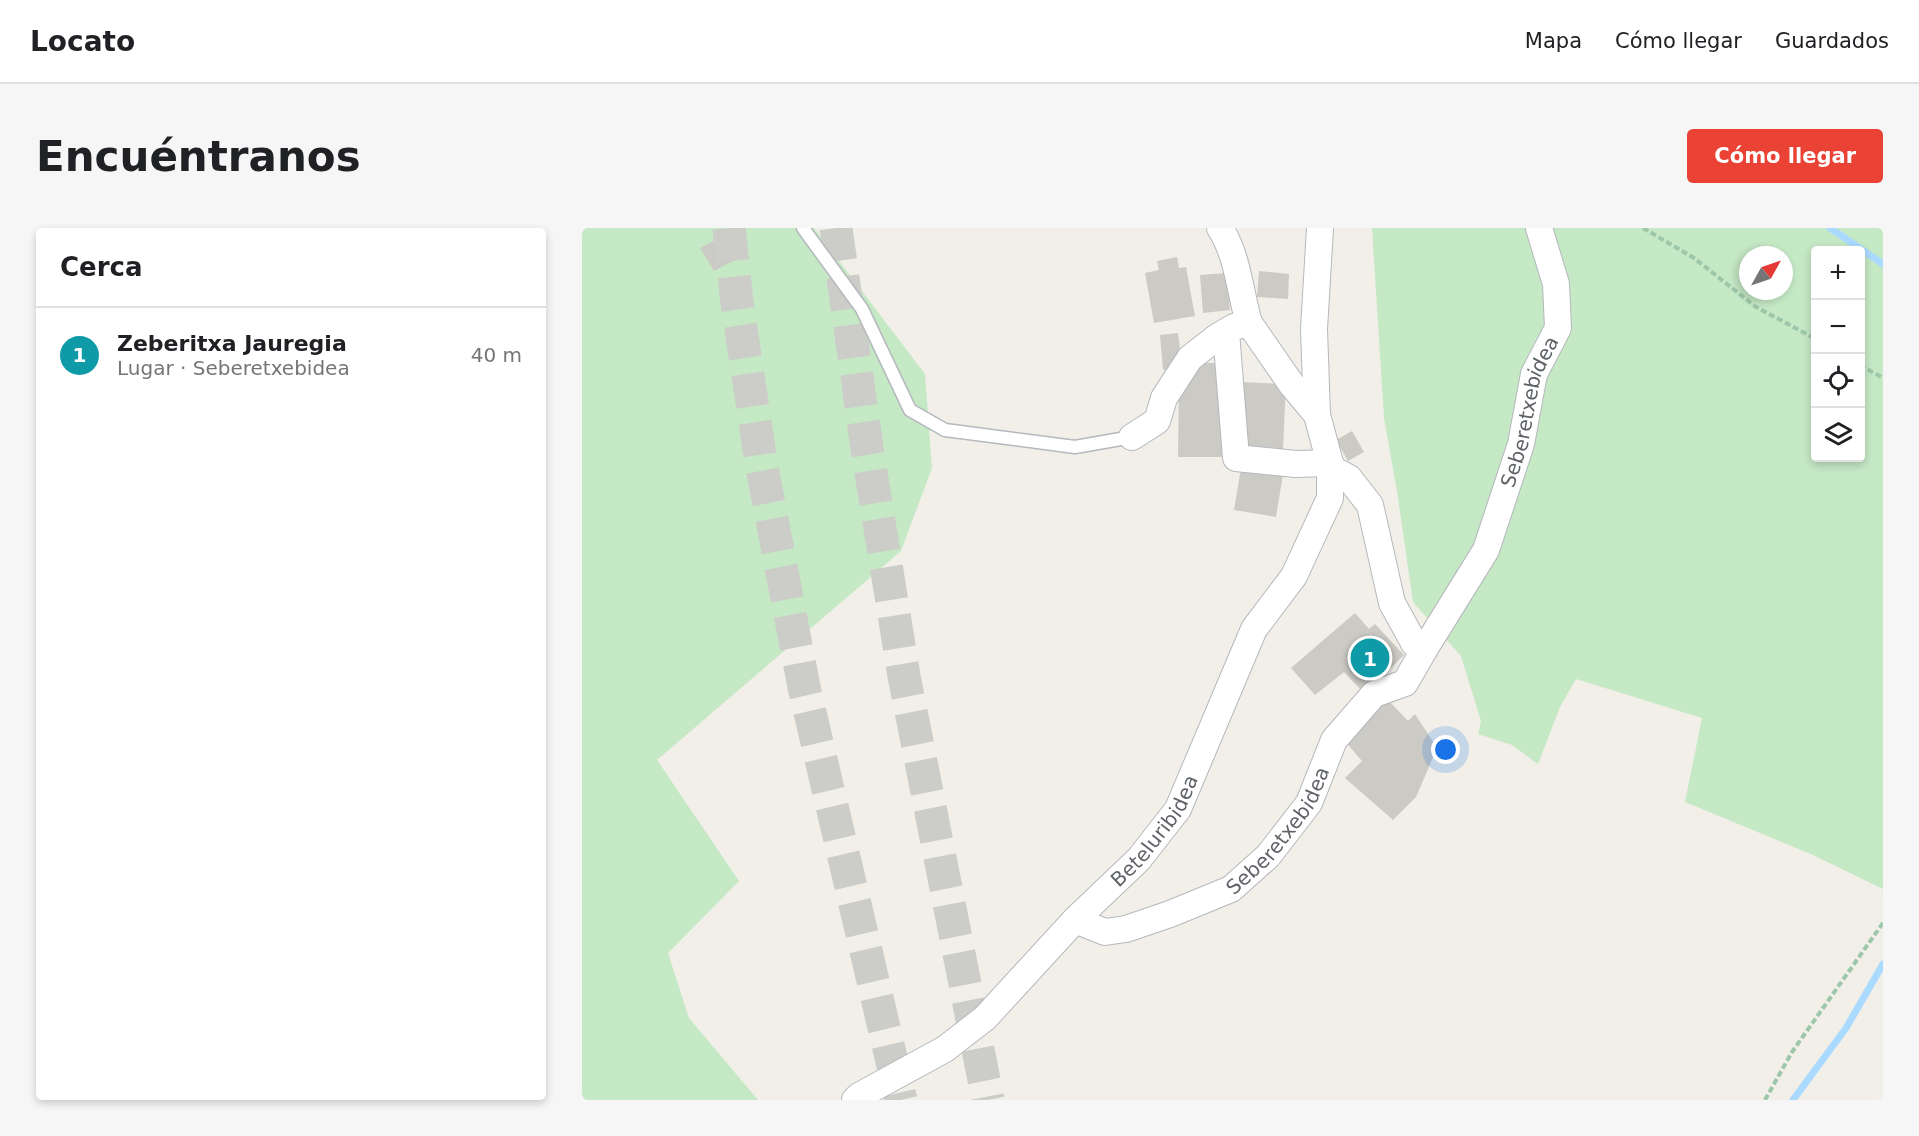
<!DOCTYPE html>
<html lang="es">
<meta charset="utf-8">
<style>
:root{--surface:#fff;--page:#f6f6f6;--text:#202124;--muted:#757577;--line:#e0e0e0;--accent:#ea4335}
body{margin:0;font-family:"DejaVu Sans",sans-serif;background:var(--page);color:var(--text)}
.controls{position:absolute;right:18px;top:18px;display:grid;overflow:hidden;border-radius:6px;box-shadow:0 3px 9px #0003}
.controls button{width:54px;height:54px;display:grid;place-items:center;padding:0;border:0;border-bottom:2px solid var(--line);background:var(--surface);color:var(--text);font:30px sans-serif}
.compass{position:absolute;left:1157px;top:18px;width:54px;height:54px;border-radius:50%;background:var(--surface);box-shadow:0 3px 9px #0003;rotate:50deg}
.you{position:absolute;left:864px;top:522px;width:21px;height:21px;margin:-15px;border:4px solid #fff;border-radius:50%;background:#1a73e8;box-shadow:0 0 0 9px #1a73e833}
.badge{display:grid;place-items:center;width:39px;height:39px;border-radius:50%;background:var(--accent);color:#fff;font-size:20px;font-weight:700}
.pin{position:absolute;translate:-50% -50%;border:3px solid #fff;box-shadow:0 2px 6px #0006}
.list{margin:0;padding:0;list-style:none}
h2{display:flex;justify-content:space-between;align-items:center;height:78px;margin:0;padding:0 24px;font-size:26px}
h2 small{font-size:20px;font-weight:400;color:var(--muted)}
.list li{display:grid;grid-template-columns:39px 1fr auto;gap:18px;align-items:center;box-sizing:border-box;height:96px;padding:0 24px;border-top:2px solid var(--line)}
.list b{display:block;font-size:22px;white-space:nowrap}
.list p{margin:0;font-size:20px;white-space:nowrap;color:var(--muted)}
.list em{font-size:20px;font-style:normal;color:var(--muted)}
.icon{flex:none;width:33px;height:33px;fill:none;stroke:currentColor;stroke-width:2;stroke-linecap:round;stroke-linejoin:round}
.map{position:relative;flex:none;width:1301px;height:872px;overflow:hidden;border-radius:6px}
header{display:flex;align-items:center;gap:36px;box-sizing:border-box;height:84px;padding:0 30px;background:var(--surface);border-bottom:2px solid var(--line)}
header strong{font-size:28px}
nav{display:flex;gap:33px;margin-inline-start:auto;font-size:21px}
.intro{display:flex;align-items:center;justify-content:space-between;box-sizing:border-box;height:144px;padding:0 36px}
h1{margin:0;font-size:42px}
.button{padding:15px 27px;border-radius:6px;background:var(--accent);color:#fff;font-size:21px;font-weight:700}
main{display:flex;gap:36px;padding:0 36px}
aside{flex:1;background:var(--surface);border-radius:6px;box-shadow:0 3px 9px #0003}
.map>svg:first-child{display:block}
.green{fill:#c5e8c5;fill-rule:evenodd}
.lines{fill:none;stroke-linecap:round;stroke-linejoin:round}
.stream{stroke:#aadaff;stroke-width:7}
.building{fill:#cccac5}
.highway-tunnel{stroke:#ccccc8;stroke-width:33;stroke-dasharray:33 16;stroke-linecap:butt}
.lane-casing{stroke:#b5b8bc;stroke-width:15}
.street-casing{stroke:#b5b8bc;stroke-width:28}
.path{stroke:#9cc7a9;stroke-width:4;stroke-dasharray:6 3;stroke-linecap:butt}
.lane{stroke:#fff;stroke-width:12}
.street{stroke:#fff;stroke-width:26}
.labels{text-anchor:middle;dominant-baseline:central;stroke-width:4.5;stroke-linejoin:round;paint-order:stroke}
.street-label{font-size:20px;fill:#5f6368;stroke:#fff}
</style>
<header>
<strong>Locato</strong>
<nav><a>Mapa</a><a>Cómo llegar</a><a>Guardados</a></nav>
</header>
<div class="intro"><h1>Encuéntranos</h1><a class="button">Cómo llegar</a></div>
<main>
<aside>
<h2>Cerca<small></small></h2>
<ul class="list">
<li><span class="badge" style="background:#0f9aa8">1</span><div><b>Zeberitxa Jauregia</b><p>Lugar · Seberetxebidea</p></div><em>40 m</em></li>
</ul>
</aside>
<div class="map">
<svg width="1301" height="872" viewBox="0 0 1301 872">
<rect width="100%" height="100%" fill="#f1efe8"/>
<g class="green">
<polygon points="0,0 232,0 343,146 350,240 319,323 75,532 157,653 86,725 107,790 176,872 0,872"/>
<path d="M790,0H1301V661L1231,627L1103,574L1120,490L994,451L978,479L956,536L930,517L896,506L899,493L879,428L831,374L815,263L802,190ZM1234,22H1278V230H1234ZM1166,27H1202V63H1166Z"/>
</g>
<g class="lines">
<g class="stream">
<polyline points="1248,0 1301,36"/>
<polyline points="1211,872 1264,800 1301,736"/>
</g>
</g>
<g class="building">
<polygon points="153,1 166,25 132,43 118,20"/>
<polygon points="595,29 597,40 604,39 613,88 572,95 563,45 577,42 575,33"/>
<polygon points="677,43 707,46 706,71 675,69"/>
<polygon points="644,45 648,82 621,85 618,47"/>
<polygon points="596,105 600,140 581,142 578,107"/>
<polygon points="606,135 643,135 643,229 596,229 597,149"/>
<polygon points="658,154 704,156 701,221 656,219"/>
<polygon points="770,203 782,224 766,233 754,212"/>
<polygon points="660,234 702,240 694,289 652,282"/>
<polygon points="773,385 787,401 793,396 822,427 783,466 762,444 733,467 709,440"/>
<polygon points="805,471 826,493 833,486 855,520 834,569 811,592 763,550 780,533 762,512"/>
</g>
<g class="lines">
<g class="highway-tunnel">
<polyline points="147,0 155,74 179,234 222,459 319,872"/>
<polyline points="254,0 285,220 322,448 406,872"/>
</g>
<defs>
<polyline id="lane" points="221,0 280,81 328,182 363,202 493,219 550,209"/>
<g id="street">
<path d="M638,0C656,28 658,64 667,95"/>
<polyline points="644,104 654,230 714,236 748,235"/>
<polyline points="550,209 575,193 582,170 608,130 635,109 652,99 667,95 710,157 735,187"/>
<path id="s1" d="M748,240L767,250L788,277L810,375L832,415L842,422L904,322L939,216L952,146L976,100L974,56L957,0"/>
<path id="s2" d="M493,692L523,704L544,701L588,686L649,661L686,628L727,575L752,512L792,466L823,455L842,422"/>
<path id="s3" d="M273,872L277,868L363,821L403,790L493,692L557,631L596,581L672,401L712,348L748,270V235L735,187L732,101L738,0"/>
</g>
</defs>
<use href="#lane" class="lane-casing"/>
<use href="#street" class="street-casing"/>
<g class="path">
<polyline points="1061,0 1112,30 1174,79 1234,111"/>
<polyline points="1278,137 1301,150"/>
<polyline points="1183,872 1210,824 1301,695"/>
</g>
<use href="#lane" class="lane"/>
<use href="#street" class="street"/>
</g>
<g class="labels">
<g class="street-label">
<text stroke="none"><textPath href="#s1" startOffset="477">Seberetxebidea</textPath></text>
<text stroke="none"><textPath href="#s2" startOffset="242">Seberetxebidea</textPath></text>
<text stroke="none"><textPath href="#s3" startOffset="408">Beteluribidea</textPath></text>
</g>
</g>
</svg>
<div class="controls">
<button>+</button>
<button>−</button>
<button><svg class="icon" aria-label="locate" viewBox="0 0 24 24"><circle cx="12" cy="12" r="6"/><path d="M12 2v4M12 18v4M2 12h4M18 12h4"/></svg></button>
<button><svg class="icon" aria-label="layers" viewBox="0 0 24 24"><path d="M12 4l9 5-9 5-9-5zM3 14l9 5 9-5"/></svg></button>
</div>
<svg class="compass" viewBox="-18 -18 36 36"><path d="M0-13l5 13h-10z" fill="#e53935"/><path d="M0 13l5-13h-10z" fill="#757577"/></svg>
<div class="you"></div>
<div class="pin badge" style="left:788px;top:430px;background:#0f9aa8">1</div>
</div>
</main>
